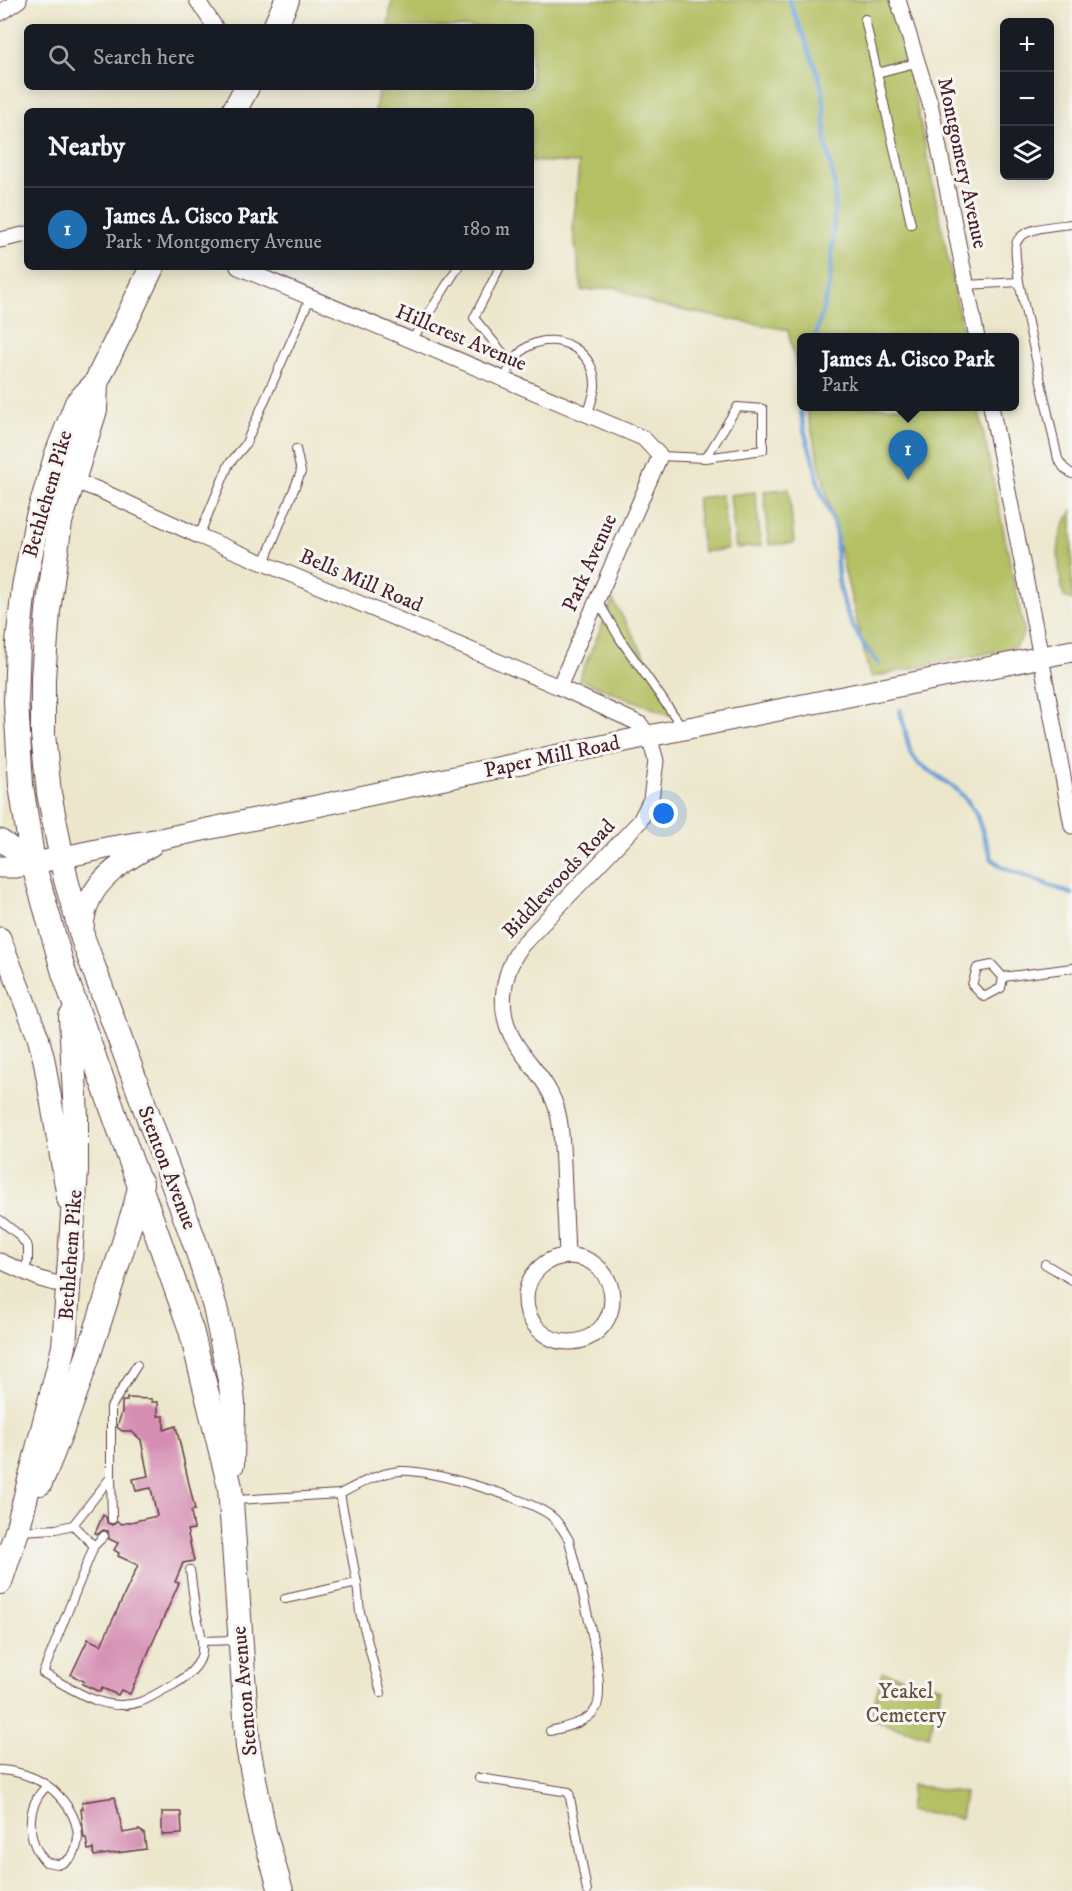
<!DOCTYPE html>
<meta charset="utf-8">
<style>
:root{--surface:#171b24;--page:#20242c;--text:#f1f3f6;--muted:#9ea1a6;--line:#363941;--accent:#1f6fb2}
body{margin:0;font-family:"IM FELL DW Pica",serif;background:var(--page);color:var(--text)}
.controls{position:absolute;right:18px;top:18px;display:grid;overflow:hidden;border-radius:9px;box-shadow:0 3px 15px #0003}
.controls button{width:54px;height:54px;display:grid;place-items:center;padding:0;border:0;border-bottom:2px solid var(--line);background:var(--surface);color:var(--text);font:30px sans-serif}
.you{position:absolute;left:664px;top:814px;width:21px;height:21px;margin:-15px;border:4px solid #fff;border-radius:50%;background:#1a73e8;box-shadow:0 0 0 9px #1a73e833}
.badge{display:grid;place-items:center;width:39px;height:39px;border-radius:50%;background:var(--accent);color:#fff;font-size:20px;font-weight:700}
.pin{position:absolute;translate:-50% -50px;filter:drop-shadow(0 2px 3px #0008)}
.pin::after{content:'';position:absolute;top:32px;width:21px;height:18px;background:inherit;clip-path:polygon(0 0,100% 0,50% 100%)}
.popup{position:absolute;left:797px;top:333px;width:222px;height:78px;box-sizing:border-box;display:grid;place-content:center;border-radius:9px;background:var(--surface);filter:drop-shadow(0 2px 4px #0005);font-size:20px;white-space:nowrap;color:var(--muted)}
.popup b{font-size:22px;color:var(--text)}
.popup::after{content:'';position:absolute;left:50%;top:100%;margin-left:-12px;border:12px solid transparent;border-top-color:var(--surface)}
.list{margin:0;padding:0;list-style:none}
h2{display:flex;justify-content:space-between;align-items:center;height:78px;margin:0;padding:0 24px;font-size:26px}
h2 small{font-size:20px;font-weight:400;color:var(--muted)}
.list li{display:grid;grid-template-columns:39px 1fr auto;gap:18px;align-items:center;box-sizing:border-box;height:84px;padding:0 24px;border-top:2px solid var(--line)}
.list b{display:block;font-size:22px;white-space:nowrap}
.list p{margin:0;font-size:20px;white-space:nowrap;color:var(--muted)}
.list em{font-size:20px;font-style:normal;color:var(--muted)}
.icon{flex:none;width:33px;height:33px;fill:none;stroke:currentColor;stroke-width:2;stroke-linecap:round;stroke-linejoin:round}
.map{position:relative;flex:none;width:1072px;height:1891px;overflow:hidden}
.search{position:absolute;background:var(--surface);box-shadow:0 3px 15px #0003;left:24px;top:24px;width:510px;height:66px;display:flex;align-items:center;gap:15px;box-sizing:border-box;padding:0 21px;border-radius:9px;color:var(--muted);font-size:22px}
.panel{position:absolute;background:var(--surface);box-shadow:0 3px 15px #0003;left:24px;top:108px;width:510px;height:162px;border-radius:9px}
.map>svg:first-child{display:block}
.green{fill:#b3c063;stroke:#7e7047;stroke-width:1.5}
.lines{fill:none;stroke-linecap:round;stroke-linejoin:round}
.stream{stroke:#669dd4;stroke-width:4.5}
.building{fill:#d58eb2}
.lane-casing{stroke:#623d43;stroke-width:10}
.street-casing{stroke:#623d43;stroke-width:17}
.secondary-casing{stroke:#623d43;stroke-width:23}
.primary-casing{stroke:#623d43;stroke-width:26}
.lane{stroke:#fff;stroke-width:8}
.street{stroke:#fff;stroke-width:15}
.secondary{stroke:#fff;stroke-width:21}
.primary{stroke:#fff;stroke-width:24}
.labels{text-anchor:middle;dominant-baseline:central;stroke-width:6;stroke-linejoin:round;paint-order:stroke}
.street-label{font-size:21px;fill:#4a1f2b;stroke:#f6f6f2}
.park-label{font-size:21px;fill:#6a4f3c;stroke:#f6f6f2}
</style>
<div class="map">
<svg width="1072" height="1891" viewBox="0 0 1072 1891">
<rect width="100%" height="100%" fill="#f6f6f2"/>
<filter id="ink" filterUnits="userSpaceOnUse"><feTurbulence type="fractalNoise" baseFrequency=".0167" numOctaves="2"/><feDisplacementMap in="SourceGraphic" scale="12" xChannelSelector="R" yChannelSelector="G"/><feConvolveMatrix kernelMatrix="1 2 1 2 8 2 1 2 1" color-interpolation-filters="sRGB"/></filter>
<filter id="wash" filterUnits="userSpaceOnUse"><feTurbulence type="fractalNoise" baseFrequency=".008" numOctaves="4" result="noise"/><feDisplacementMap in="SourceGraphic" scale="24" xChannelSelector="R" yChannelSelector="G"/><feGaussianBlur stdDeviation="1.35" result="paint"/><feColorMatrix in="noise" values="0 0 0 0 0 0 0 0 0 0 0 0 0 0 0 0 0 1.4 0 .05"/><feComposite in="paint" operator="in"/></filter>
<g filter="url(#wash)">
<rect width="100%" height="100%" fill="#ece7cc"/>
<g class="green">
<polygon points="392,0 889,0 904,44 964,337 802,338 801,387 788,330 655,305 615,287 582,291 573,229 579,163 531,161 531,111 375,111 379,87 531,87 531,27 388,27"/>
<polygon points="806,407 978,407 1024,630 1021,640 1013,648 870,677"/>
<polygon points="789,489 794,543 769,545 764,491"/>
<polygon points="755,492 761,546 736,548 730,495"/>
<polygon points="722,495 728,549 703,552 697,498"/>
<path d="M1072,511V600L1064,597C1058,566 1052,538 1072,511Z"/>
<polygon points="613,600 679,716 675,717 579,679"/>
<polygon points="882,1672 942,1687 929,1736 870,1720"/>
<polygon points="912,1785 965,1793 961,1818 909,1811"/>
</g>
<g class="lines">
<g class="stream">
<polyline points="789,0 816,68 823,91 826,142 835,186 835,203 830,283 815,338"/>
<path d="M802,382C797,410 805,436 814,462C817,470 816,478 819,485C823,499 831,513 835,528C838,541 836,552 837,565C838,601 855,638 879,664"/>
<polyline points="900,710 910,751 919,764 954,787 967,800 975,811 992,859 1002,867 1072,894"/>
</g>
</g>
<g id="blocks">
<g class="building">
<polygon points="127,1398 152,1399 152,1402 158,1402 158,1416 164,1416 164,1430 176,1426 195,1510 191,1511 194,1529 187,1530 194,1561 183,1563 175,1582 179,1583 130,1694 121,1690 118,1695 102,1688 100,1692 82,1684 84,1681 71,1675 88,1639 101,1645 138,1565 118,1556 119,1553 114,1550 118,1543 109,1539 108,1531 103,1530 98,1534 95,1533 103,1515 106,1517 107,1523 112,1525 117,1522 122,1524 157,1516 151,1488 136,1491 133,1479 148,1476 141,1440 131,1431 122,1431 117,1427 122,1412 122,1401 127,1401"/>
<polygon points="115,1797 123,1833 139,1830 144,1833 146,1849 94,1856 93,1849 88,1850 86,1838 84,1838 81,1809 83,1809 82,1802"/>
<polygon points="162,1812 181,1812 182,1834 162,1835"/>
</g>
</g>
</g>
<g filter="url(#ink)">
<use href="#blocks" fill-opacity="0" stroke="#623d43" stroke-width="1.5"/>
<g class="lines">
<defs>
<g id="lane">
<polyline points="865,19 911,224"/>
<polyline points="877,73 919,62"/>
<polyline points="500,267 474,318 512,364"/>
<path d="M1019,282C1018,273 1014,252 1016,244C1020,227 1057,226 1072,224"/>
<polyline points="966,285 1019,282 1058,459 1064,468 1072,474"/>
<polyline points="412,340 458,267"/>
<path d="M504,379C511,366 516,353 529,346C558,330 597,352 595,387C594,396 590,405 588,414"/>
<polyline points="660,456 706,458 763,450 763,409 737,407 706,458"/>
<polyline points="199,536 229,464 245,445 311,296"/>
<polyline points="264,563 301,472 296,449"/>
<polyline points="598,601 620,639 683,728"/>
<polygon points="992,965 1003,977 1001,988 984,997 972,985 977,968"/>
<polyline points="1003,977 1072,968"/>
<polyline points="0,1220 19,1235 28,1247 28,1261 23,1271"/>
<polyline points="1045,1264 1072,1280"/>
<polyline points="111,1477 112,1519"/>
<path d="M340,1494C359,1484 378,1473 400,1471C429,1469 526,1498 550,1515C559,1522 563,1530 569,1540C576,1570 611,1688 595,1710C586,1723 565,1727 550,1731"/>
<polyline points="235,1500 340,1494 357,1583 285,1599"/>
<path d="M73,1525L94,1546L43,1673C73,1689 105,1714 140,1702C151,1698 162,1690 173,1685C185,1678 200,1667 202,1652C204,1637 197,1621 195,1607C193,1595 192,1582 190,1570"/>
<polyline points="21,1531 56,1529 73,1525 111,1477 111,1407 137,1365"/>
<polyline points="94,1546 104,1536"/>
<polyline points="357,1583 360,1612 381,1693"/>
<polyline points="202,1641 238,1640"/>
<path d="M0,1770C20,1771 45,1780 58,1795C73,1810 84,1833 74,1853C71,1858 65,1863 60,1864C56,1864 50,1863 46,1862C26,1841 25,1806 47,1786"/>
<polyline points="479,1778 569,1792 587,1891"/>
</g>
<g id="street">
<polyline points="197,0 215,27"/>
<polyline points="898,0 930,103 977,338"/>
<polyline points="0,13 19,0"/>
<polyline points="0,240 27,234"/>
<polyline points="238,267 643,438 660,456 559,687"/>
<polyline points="991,406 1041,657 1072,826"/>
<path d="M66,478L99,490L199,536L559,687L640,724L649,736L656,761L651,799L640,821L522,945C501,974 496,1013 516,1044C531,1067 552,1086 558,1114C562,1130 562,1148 563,1164C564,1195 566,1225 567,1256"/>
<circle cx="569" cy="1299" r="43"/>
<polyline points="0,1261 40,1279 69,1287"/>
</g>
<g id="secondary">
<polyline points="0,840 33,863"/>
<polyline points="0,867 16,867 111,847 160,839 649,736 1072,651"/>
<path d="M83,936C81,887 115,867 152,845"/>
<polyline points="0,938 38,1037 44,1060 68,1200"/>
</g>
<g id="primary">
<polyline points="275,27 287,0"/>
<polyline points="234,111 247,87"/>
<polyline points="152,267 96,383 77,403 57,454 37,520 24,587 18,643 16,702 21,785 33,863 64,973 191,1330 230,1487 248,1747 264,1832 281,1891"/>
<polyline points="96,383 95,410 60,522 48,611 43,678 43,734 49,793 66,880 83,939 196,1246 215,1307 231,1385 233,1403 232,1464"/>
<path d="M40,1483C79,1393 107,1297 136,1204L141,1183"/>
<polyline points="0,1582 17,1531 64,1347 76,1171 76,1117 71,1017"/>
</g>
</defs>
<use href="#lane" class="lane-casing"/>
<use href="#street" class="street-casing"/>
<use href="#secondary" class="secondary-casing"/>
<use href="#primary" class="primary-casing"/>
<use href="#lane" class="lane"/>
<use href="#street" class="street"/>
<use href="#secondary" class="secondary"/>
<use href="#primary" class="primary"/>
</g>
</g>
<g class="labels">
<g class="street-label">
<text transform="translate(962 163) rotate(78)">Montgomery Avenue</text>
<text transform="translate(461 338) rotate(23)">Hillcrest Avenue</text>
<text transform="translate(48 494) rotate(-74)">Bethlehem Pike</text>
<text transform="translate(590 563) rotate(-66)">Park Avenue</text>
<text transform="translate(361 581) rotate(23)">Bells Mill Road</text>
<text transform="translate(552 757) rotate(-12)">Paper Mill Road</text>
<text transform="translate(559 879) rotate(-47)">Biddlewoods Road</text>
<text transform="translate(167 1168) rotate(69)">Stenton Avenue</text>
<text transform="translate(71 1255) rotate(-86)">Bethlehem Pike</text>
<text transform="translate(245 1691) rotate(-95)">Stenton Avenue</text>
</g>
<g class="park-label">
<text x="906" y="1692">Yeakel<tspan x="906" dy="24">Cemetery</tspan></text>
</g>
</g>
</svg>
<div class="controls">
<button>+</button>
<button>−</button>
<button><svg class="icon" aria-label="layers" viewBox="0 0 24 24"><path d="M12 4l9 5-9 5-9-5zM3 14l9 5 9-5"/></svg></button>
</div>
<div class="you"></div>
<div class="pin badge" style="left:908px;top:480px">1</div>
<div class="popup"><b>James A. Cisco Park</b>Park</div>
<div class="search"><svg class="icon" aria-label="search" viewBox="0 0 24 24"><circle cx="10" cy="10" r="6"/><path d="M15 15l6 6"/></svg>Search here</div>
<section class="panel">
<h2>Nearby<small></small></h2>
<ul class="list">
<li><span class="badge">1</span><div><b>James A. Cisco Park</b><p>Park · Montgomery Avenue</p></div><em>180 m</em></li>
</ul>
</section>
</div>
